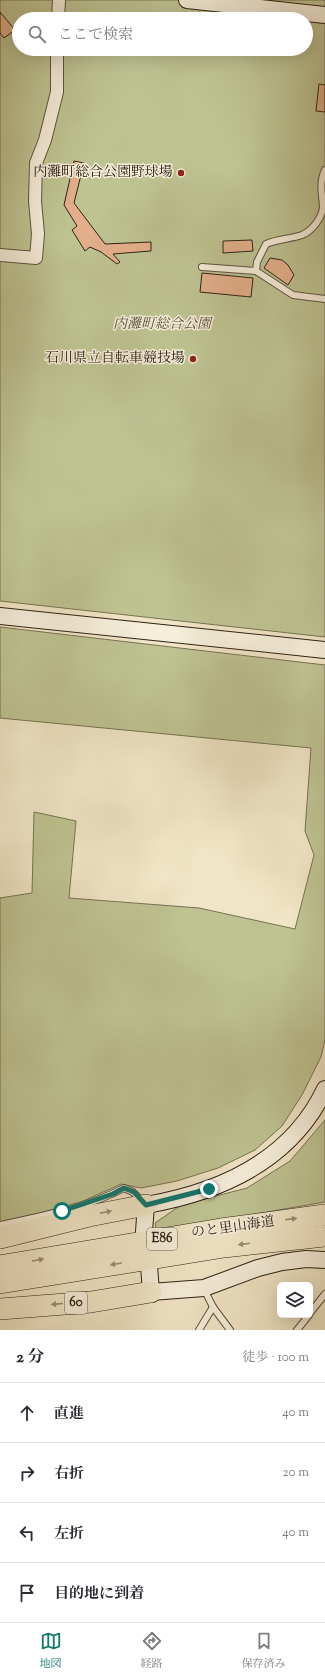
<!DOCTYPE html>
<html lang="ja">
<meta charset="utf-8">
<style>
:root{--surface:#fff;--page:#f7f7f7;--text:#2b2b33;--muted:#7c7c81;--line:#e1e1e2;--accent:#0f766e}
body{margin:0;font-family:"Sorts Mill Goudy","Noto Serif JP",serif;background:var(--page);color:var(--text)}
.controls{position:absolute;right:12px;bottom:12px;display:grid;overflow:hidden;border-radius:6px;box-shadow:0 4px 16px #0002}
.controls button{width:36px;height:36px;display:grid;place-items:center;padding:0;border:0;border-bottom:1px solid var(--line);background:var(--surface);color:var(--text);font:20px sans-serif}
.stop{position:absolute;width:12px;height:12px;margin:-9px;border:3px solid #0f766e;border-radius:50%;background:#fff}
.stop.end{background:#0f766e;border-color:#fff;box-shadow:0 1px 4px #0008}
.list{margin:0;padding:0;list-style:none}
h2{display:flex;justify-content:space-between;align-items:center;height:52px;margin:0;padding:0 16px;font-size:17px}
h2 small{font-size:13px;font-weight:400;color:var(--muted)}
.list li{display:grid;grid-template-columns:26px 1fr auto;gap:12px;align-items:center;box-sizing:border-box;height:60px;padding:0 16px;border-top:1px solid var(--line)}
.list b{display:block;font-size:15px;white-space:nowrap}
.list em{font-size:13px;font-style:normal;color:var(--muted)}
.icon{flex:none;width:22px;height:22px;fill:none;stroke:currentColor;stroke-width:2;stroke-linecap:round;stroke-linejoin:round}
.map{position:relative;flex:none;width:325px;height:1330px;overflow:hidden}
.search{position:absolute;background:var(--surface);box-shadow:0 4px 16px #0002;left:12px;right:12px;top:12px;height:44px;display:flex;align-items:center;gap:10px;box-sizing:border-box;padding:0 14px;border-radius:22px;color:var(--muted);font-size:15px}
.sheet{height:292px;background:var(--surface)}
nav{display:flex;justify-content:space-around;align-items:center;box-sizing:border-box;height:56px;border-top:1px solid var(--line);background:var(--surface);font-size:11px;color:var(--muted)}
nav a{display:grid;justify-items:center;gap:2px}
nav .on{color:var(--accent)}
.map>svg:first-child{display:block}
.green{fill:#bec392;stroke:#767254;fill-rule:evenodd}
.building{fill:#e2af8a;stroke:#2f2216}
.lines{fill:none;stroke-linecap:round;stroke-linejoin:round}
.lane-casing{stroke:#5f5342;stroke-width:8}
.street-casing{stroke:#5f5342;stroke-width:14}
.secondary-casing{stroke:#2f2216;stroke-width:18}
.highway-casing{stroke:#2f2216;stroke-width:22}
.lane{stroke:#f5eeda;stroke-width:6}
.street{stroke:#f5eeda;stroke-width:12}
.secondary{stroke:#f5eeda;stroke-width:16}
.highway{stroke:#f0e5c6;stroke-width:21}
.oneway{fill:#998d77}
.route{stroke:#0f766e;stroke-width:5}
.poi-dot{fill:#8f2418;stroke:#f5eeda;stroke-width:1.5}
.labels{text-anchor:middle;dominant-baseline:central;stroke-width:3;stroke-linejoin:round;paint-order:stroke}
.shield{fill:#f5eeda;stroke:#6a5f51;stroke-width:1}
.shield-label{font-size:13px;font-weight:bold;fill:#2f2216}
.poi-label{font-size:14px;fill:#2f2216;stroke:#f5eeda;text-anchor:end}
.park-label{font-size:14px;font-style:italic;fill:#5a523b;stroke:#f5eeda}
.street-label{font-size:14px;fill:#2f2216;stroke:#f5eeda}
</style>
<div class="map">
<svg width="325" height="1330" viewBox="0 0 325 1330">
<rect width="100%" height="100%" fill="#f0e5c6"/>
<filter id="stains"><feTurbulence type="fractalNoise" baseFrequency=".005" numOctaves="4"/><feColorMatrix values="0 0 0 0 .2 0 0 0 0 .09 0 0 0 0 .02 0 0 0 .5 -.17"/></filter>
<radialGradient id="worn" r=".72"><stop offset=".6" stop-color="#630" stop-opacity="0"/><stop offset="1" stop-color="#630" stop-opacity=".3"/></radialGradient>
<g class="green">
<path d="M0,0H325V637L0,601ZM19,19H306V49H19Z"/>
<polygon points="0,627 325,665 325,1040 321,1057 302,1095 282,1126 255,1150 218,1168 177,1181 141,1188 121,1184 68,1208 0,1222 0,898 32,893 34,812 76,821 69,898 199,908 295,929 314,855 305,831 311,748 0,718"/>
<polygon points="325,1120 325,1202 169,1229 156,1229 155,1223 181,1205 247,1188 290,1161"/>
</g>
<g class="building">
<polygon points="0,12 15,30 4,38 0,33"/>
<polygon points="319,84 325,85 325,112 316,111"/>
<polygon points="74,161 84,163 74,203 105,244 151,242 151,251 113,254 120,262 117,264 101,252 90,247 85,251 72,230 77,226 64,205"/>
<polygon points="252,240 253,251 223,253 223,241"/>
<polygon points="270,258 282,260 288,265 294,275 288,285 264,268"/>
<polygon points="202,273 253,278 251,297 200,292"/>
</g>
<g class="lines">
<defs>
<g id="lane">
<polyline points="202,267 256,271 293,295 325,299"/>
<path d="M256,271L257,262L266,244C278,239 290,239 302,235C312,231 323,217 323,206C322,194 319,182 325,170"/>
<path d="M0,1225C42,1216 86,1208 124,1188L133,1192L143,1202"/>
<polyline points="204,1289 213,1307 230,1330"/>
<polyline points="310,1313 325,1294"/>
<polyline points="199,1330 213,1307"/>
<polyline points="297,1330 309,1315"/>
</g>
<g id="street">
<polyline points="58,19 59,0"/>
<polyline points="0,255 36,258 38,234 35,201 36,163 45,140 57,92 57,49"/>
</g>
<g id="secondary">
<polyline points="187,0 325,15"/>
<polyline points="0,616 325,650"/>
<path d="M144,1231L146,1205C221,1192 291,1161 325,1089"/>
<polyline points="149,1266 151,1292 204,1288 258,1268 282,1262 306,1259 325,1260"/>
</g>
<g id="highway">
<polyline points="0,1238 89,1216 146,1205"/>
<polyline points="0,1266 221,1229 325,1215"/>
<polyline points="0,1283 224,1247 325,1236"/>
<polyline points="0,1309 91,1302 151,1292"/>
</g>
</defs>
<use href="#lane" class="lane-casing"/>
<use href="#street" class="street-casing"/>
<use href="#secondary" class="secondary-casing"/>
<use href="#highway" class="highway-casing"/>
<use href="#lane" class="lane"/>
<use href="#street" class="street"/>
<use href="#secondary" class="secondary"/>
<use href="#highway" class="highway"/>
</g>
<defs><path id="oneway-solid" d="M-6-.8H1V-3.2L6.5 0L1 3.2V.8H-6Z"/></defs>
<g class="oneway">
<use href="#oneway-solid" transform="translate(106 1212) rotate(-11)"/>
<use href="#oneway-solid" transform="translate(291 1219) rotate(-7)"/>
<use href="#oneway-solid" transform="translate(244 1244) rotate(173)"/>
<use href="#oneway-solid" transform="translate(38 1260) rotate(-10)"/>
<use href="#oneway-solid" transform="translate(116 1264) rotate(171)"/>
<use href="#oneway-solid" transform="translate(57 1304) rotate(175)"/>
</g>
<g class="lines">
<polyline class="route" points="62,1211 113,1194 124,1188 134,1192 146,1205 209,1189"/>
</g>
<g class="poi-dot">
<circle cx="181" cy="173" r="4"/>
<circle cx="193" cy="359" r="4"/>
</g>
<g class="labels">
<g class="shield">
<rect x="147" y="1228" width="30" height="22" rx="3"/>
<rect x="65" y="1292" width="22" height="22" rx="3"/>
</g>
<g class="shield-label">
<text x="162" y="1239">E86</text>
<text x="76" y="1303">60</text>
</g>
<g class="poi-label">
<text x="173" y="173">内灘町総合公園野球場</text>
<text x="185" y="359">石川県立自転車競技場</text>
</g>
<g class="park-label">
<text x="162" y="325">内灘町総合公園</text>
</g>
<g class="street-label">
<text transform="translate(233 1228) rotate(-8)">のと里山海道</text>
</g>
</g>
<rect width="100%" height="100%" filter="url(#stains)"/>
<rect width="100%" height="100%" fill="url(#worn)"/>
</svg>
<div class="controls">
<button><svg class="icon" aria-label="layers" viewBox="0 0 24 24"><path d="M12 4l9 5-9 5-9-5zM3 14l9 5 9-5"/></svg></button>
</div>
<div class="stop" style="left:62px;top:1211px"></div>
<div class="stop end" style="left:209px;top:1189px"></div>
<div class="search"><svg class="icon" aria-label="search" viewBox="0 0 24 24"><circle cx="10" cy="10" r="6"/><path d="M15 15l6 6"/></svg>ここで検索</div>
</div>
<section class="sheet">
<h2>2 分<small>徒歩 · 100 m</small></h2>
<ul class="list">
<li><svg class="icon" aria-label="ahead" viewBox="0 0 24 24"><path d="M12 20V5M6 11l6-6 6 6"/></svg><div><b>直進</b></div><em>40 m</em></li>
<li><svg class="icon" aria-label="right" viewBox="0 0 24 24"><path d="M7 20v-9h11M14 6l5 5-5 5"/></svg><div><b>右折</b></div><em>20 m</em></li>
<li><svg class="icon" aria-label="left" viewBox="0 0 24 24"><path d="M17 20v-9H6M10 6l-5 5 5 5"/></svg><div><b>左折</b></div><em>40 m</em></li>
<li><svg class="icon" aria-label="arrive" viewBox="0 0 24 24"><path d="M6 21V4h12l-3 4 3 4H6"/></svg><div><b>目的地に到着</b></div></li>
</ul>
</section>
<nav>
<a class="on"><svg class="icon" aria-label="map" viewBox="0 0 24 24"><path d="M3 6l6-2 6 2 6-2v14l-6 2-6-2-6 2zM9 4v14M15 6v14"/></svg>地図</a>
<a><svg class="icon" aria-label="directions" viewBox="0 0 24 24"><path d="M12 3l9 9-9 9-9-9zM9 14v-3h6M13 9l2 2-2 2"/></svg>経路</a>
<a><svg class="icon" aria-label="saved" viewBox="0 0 24 24"><path d="M7 4h10v16l-5-4-5 4z"/></svg>保存済み</a>
</nav>
